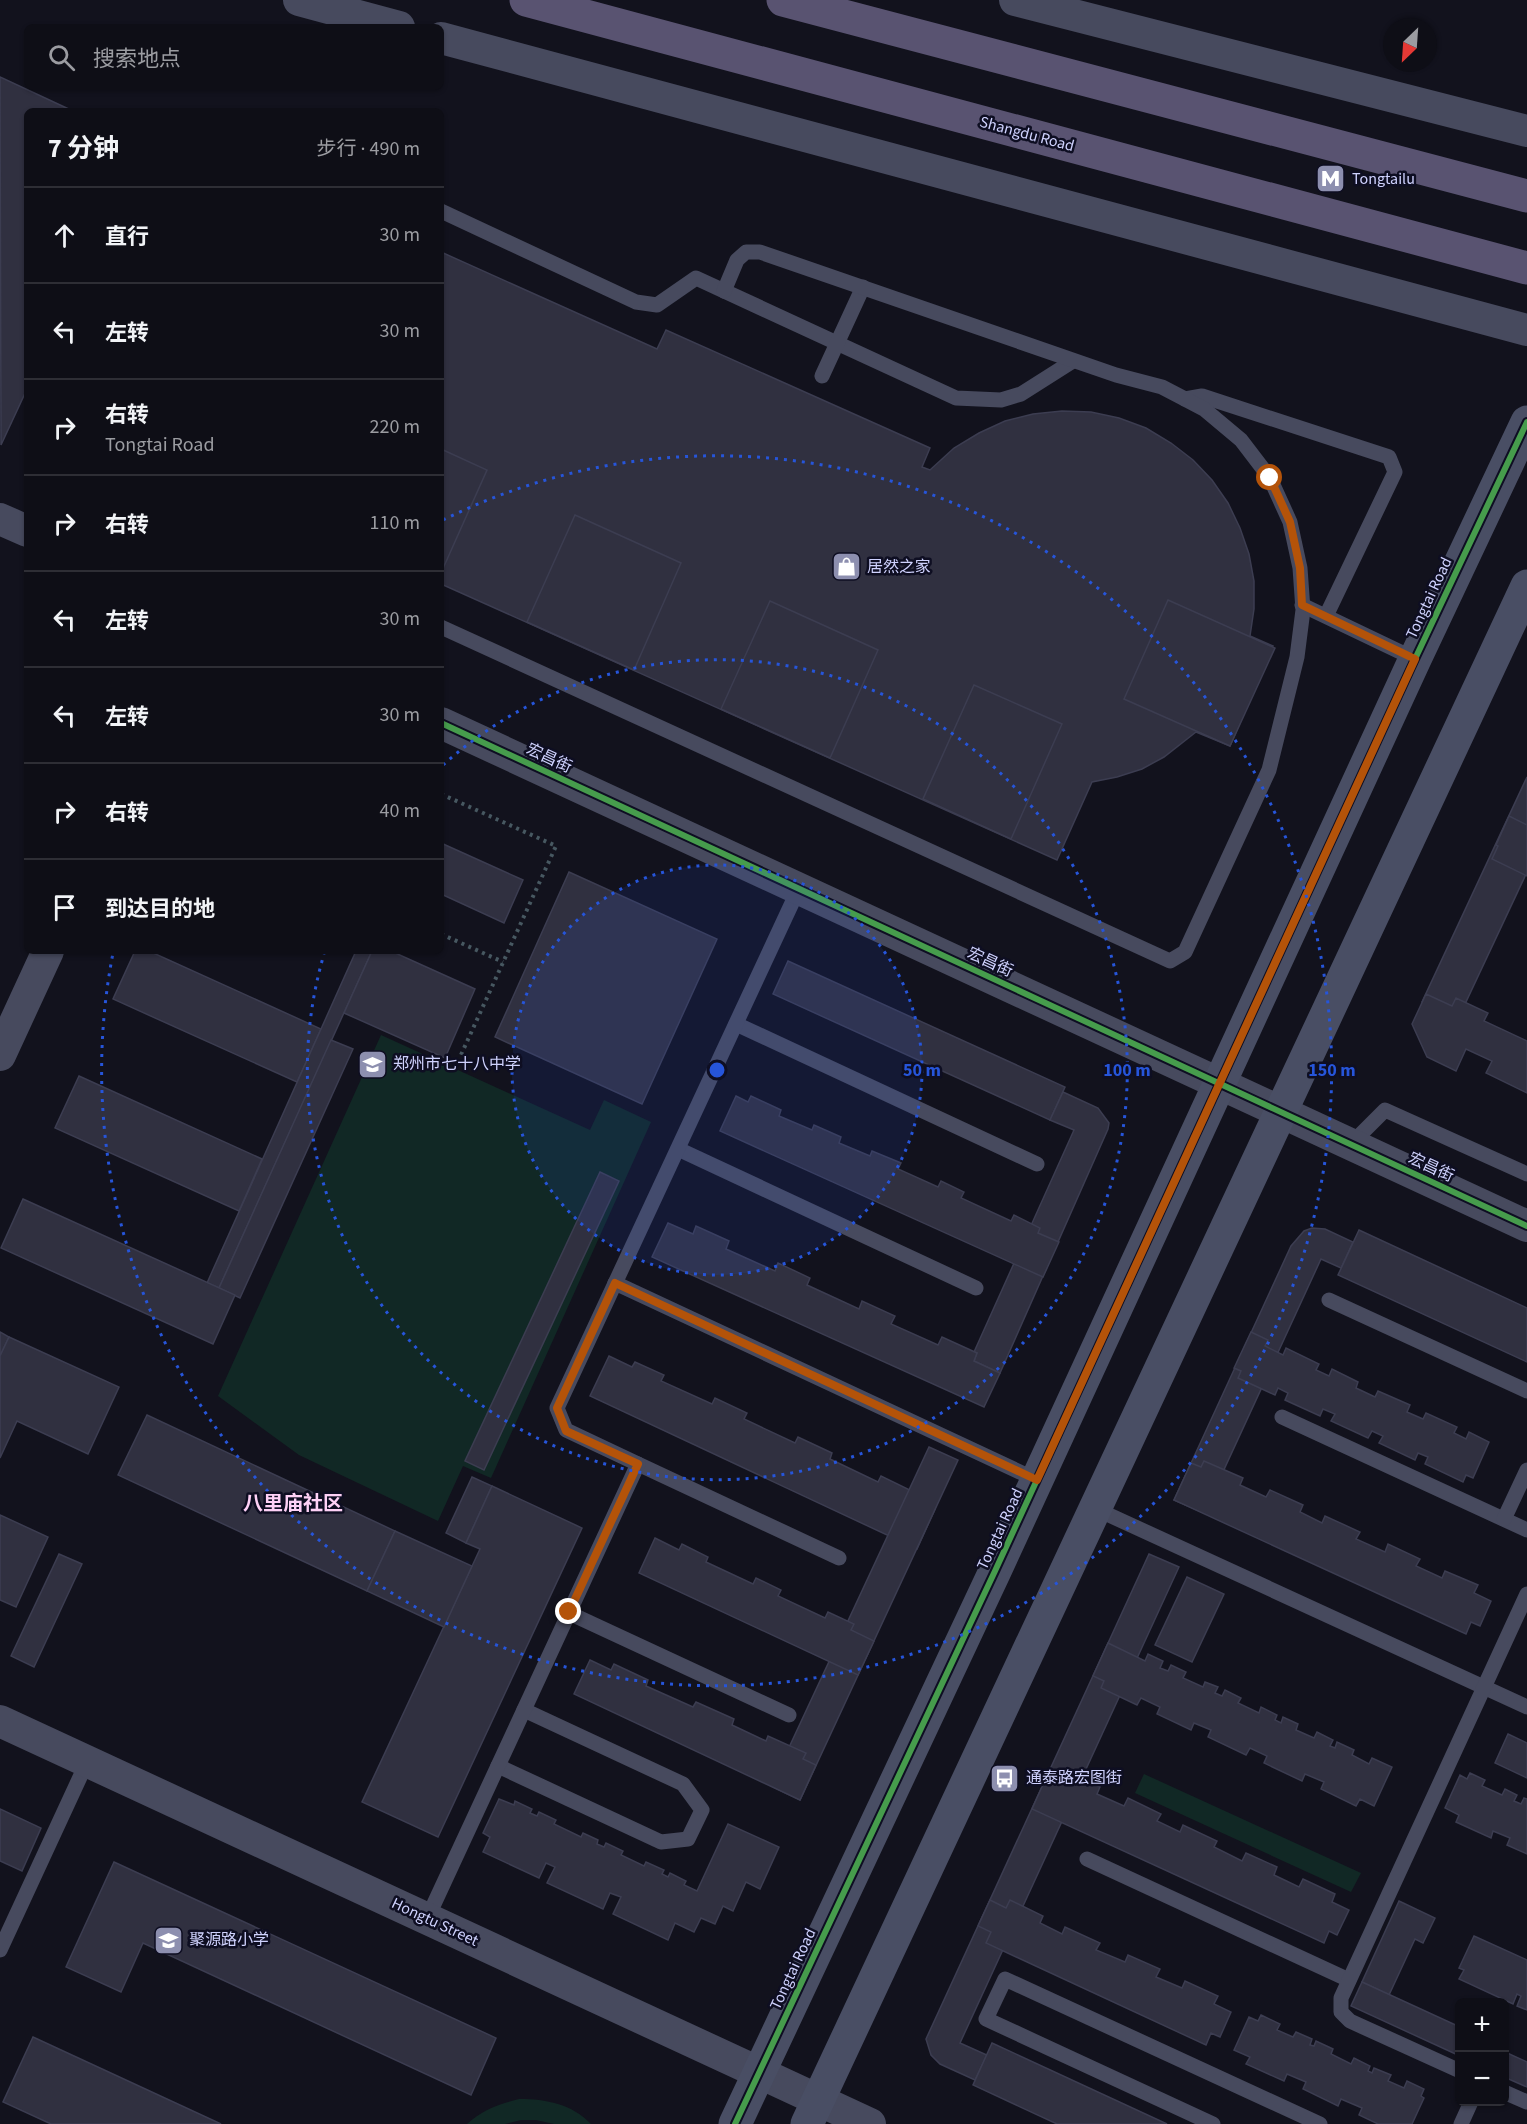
<!DOCTYPE html>
<html lang="zh">
<meta charset="utf-8">
<style>
:root{--surface:#0e0e16;--page:#1c1c23;--text:#f1f3f6;--muted:#9b9ca1;--line:#2e2e35}
body{margin:0;font-family:"Source Sans 3","Noto Sans SC",sans-serif;background:var(--page);color:var(--text)}
.controls{position:absolute;right:18px;bottom:18px;display:grid;overflow:hidden;border-radius:9px;box-shadow:0 2px 4px #0004}
.controls button{width:54px;height:54px;display:grid;place-items:center;padding:0;border:0;border-bottom:2px solid var(--line);background:var(--surface);color:var(--text);font:30px sans-serif}
.compass{position:absolute;left:1383px;top:18px;width:54px;height:54px;border-radius:50%;background:var(--surface);box-shadow:0 2px 4px #0004;rotate:205deg}
.stop{position:absolute;width:18px;height:18px;margin:-14px;border:4px solid #b45309;border-radius:50%;background:#fff}
.stop.end{background:#b45309;border-color:#fff;box-shadow:0 2px 6px #0008}
.list{margin:0;padding:0;list-style:none}
h2{display:flex;justify-content:space-between;align-items:center;height:78px;margin:0;padding:0 24px;font-size:26px}
h2 small{font-size:20px;font-weight:400;color:var(--muted)}
.list li{display:grid;grid-template-columns:39px 1fr auto;gap:18px;align-items:center;box-sizing:border-box;height:96px;padding:0 24px;border-top:2px solid var(--line)}
.list b{display:block;font-size:22px;white-space:nowrap}
.list p{margin:0;font-size:20px;white-space:nowrap;color:var(--muted)}
.list em{font-size:20px;font-style:normal;color:var(--muted)}
.icon{flex:none;width:33px;height:33px;fill:none;stroke:currentColor;stroke-width:2;stroke-linecap:round;stroke-linejoin:round}
.map{position:relative;flex:none;width:1527px;height:2124px;overflow:hidden}
.search{position:absolute;background:var(--surface);box-shadow:0 2px 4px #0004;left:24px;top:24px;width:420px;height:66px;display:flex;align-items:center;gap:15px;box-sizing:border-box;padding:0 21px;border-radius:9px;color:var(--muted);font-size:22px}
.panel{position:absolute;background:var(--surface);box-shadow:0 2px 4px #0004;left:24px;top:108px;width:420px;height:846px;border-radius:9px}
.map>svg:first-child{display:block}
.green{fill:#112825}
.building{fill:#303040;stroke:#3c3d51;stroke-width:1.5}
.lines{fill:none;stroke-linecap:round;stroke-linejoin:round}
.path{stroke:#475861;stroke-width:4;stroke-dasharray:3 4.5;stroke-linecap:butt}
.lane{stroke:#474a5e;stroke-width:15}
.street{stroke:#474a5e;stroke-width:32}
.secondary{stroke:#494e64;stroke-width:33}
.primary{stroke:#595371;stroke-width:33}
.cycleway-casing{stroke:#0e0e22;stroke-width:10}
.cycleway{stroke:#469c4c;stroke-width:6}
.route{stroke:#b45309;stroke-width:8}
.ring{fill:none;stroke:#2655da;stroke-width:3;stroke-dasharray:3 6}
.labels{text-anchor:middle;dominant-baseline:central;stroke-width:5;stroke-linejoin:round;paint-order:stroke}
.street-label{font-size:16px;fill:#cfd2fe;stroke:#0e0e22}
.poi-label{font-size:16px;fill:#cfd2fe;stroke:#0e0e22;text-anchor:start}
.quarter-label{font-size:20px;font-weight:bold;fill:#fed1f6;stroke:#0e0e22}
.centre{fill:#2655da;stroke:#0e0e22;stroke-width:3}
.ring-label{font-size:18px;text-anchor:middle;font-weight:bold;fill:#2655da;stroke:#0e0e22;stroke-width:5;stroke-linejoin:round;paint-order:stroke}
</style>
<div class="map">
<svg width="1527" height="2124" viewBox="0 0 1527 2124">
<rect width="100%" height="100%" fill="#12121d"/>
<g class="green">
<polygon points="381,1035 590,1130 604,1100 651,1122 491,1478 463,1466 438,1521 299,1455 218,1396"/>
<polygon points="1144,1774 1361,1873 1351,1892 1135,1793"/>
<path d="M519,2099C546,2099 572,2104 591,2124H554L536,2120H521L505,2124H467C482,2110 499,2104 519,2099Z"/>
</g>
<g class="building">
<polygon points="0,77 73,111 27,111 27,389 1,445"/>
<polygon points="441,252 657,349 666,330 930,448 922,467 930,470 954,448 979,433 1005,421 1033,414 1062,411 1091,412 1119,418 1146,428 1171,443 1193,460 1212,480 1228,503 1240,528 1249,554 1254,581 1254,609 1250,636 1273,646 1230,746 1196,732 1164,757 1142,769 1117,777 1092,782 1057,860 441,584"/>
<polygon points="441,449 487,470 441,573"/>
<polygon points="575,515 681,563 634,670 527,622"/>
<polygon points="1168,600 1275,648 1230,746 1124,699"/>
<polygon points="770,601 878,650 830,758 721,709"/>
<polygon points="974,685 1062,724 1011,839 923,799"/>
<polygon points="1527,777 1527,872 1458,1019 1422,1002"/>
<polygon points="1509,816 1527,825 1527,876 1492,859 1498,846 1496,845"/>
<polygon points="441,843 523,880 504,923 441,894"/>
<polygon points="569,872 717,939 642,1104 495,1037"/>
<polygon points="135,951 149,951 321,1029 297,1082 113,999"/>
<polygon points="356,951 372,951 219,1288 207,1283"/>
<polygon points="372,951 391,951 475,989 445,1058 344,1013"/>
<polygon points="788,961 1065,1087 1050,1120 773,994"/>
<polygon points="1426,994 1452,1006 1456,998 1488,1013 1484,1021 1527,1041 1527,1093 1486,1073 1492,1061 1466,1049 1456,1071 1427,1057 1412,1024"/>
<polygon points="331,1040 353,1049 240,1298 219,1288"/>
<polygon points="79,1076 262,1159 239,1211 55,1128"/>
<polygon points="1063,1092 1098,1108 1109,1123 1108,1129 1000,1373 974,1361 977,1353 974,1352 1074,1130 1050,1120"/>
<polygon points="736,1096 748,1102 751,1096 781,1110 779,1116 812,1130 814,1125 841,1137 839,1143 870,1156 872,1151 901,1163 898,1169 938,1187 941,1181 964,1192 961,1198 1011,1221 1014,1215 1040,1228 1038,1233 1059,1242 1043,1277 720,1131"/>
<polygon points="600,1172 619,1181 484,1470 465,1461"/>
<polygon points="23,1199 235,1295 213,1344 1,1248"/>
<polygon points="668,1223 693,1234 696,1226 729,1241 726,1249 775,1271 778,1263 810,1278 807,1285 859,1309 862,1301 895,1316 891,1324 938,1345 942,1337 977,1353 974,1361 1000,1373 984,1407 652,1257"/>
<polygon points="1312,1228 1325,1229 1353,1242 1341,1268 1321,1259 1204,1513 1174,1500 1291,1246 1304,1231"/>
<polygon points="1359,1230 1527,1308 1527,1362 1338,1275"/>
<polygon points="0,1332 9,1337 0,1356"/>
<polygon points="1251,1332 1268,1340 1265,1346 1283,1355 1286,1348 1319,1364 1316,1370 1329,1376 1332,1369 1358,1382 1356,1388 1375,1397 1378,1391 1410,1405 1407,1412 1423,1419 1426,1413 1457,1427 1454,1433 1466,1439 1469,1432 1489,1442 1473,1478 1466,1475 1463,1482 1425,1464 1428,1457 1418,1453 1415,1460 1379,1443 1383,1436 1372,1431 1368,1438 1331,1421 1335,1414 1323,1409 1320,1416 1285,1400 1288,1393 1278,1388 1275,1395 1238,1378 1241,1371 1234,1368"/>
<polygon points="9,1337 119,1387 88,1454 17,1421 0,1458 0,1356"/>
<polygon points="609,1356 632,1367 635,1362 664,1375 661,1381 712,1404 715,1398 747,1413 744,1419 795,1443 798,1437 832,1453 830,1459 878,1482 881,1476 914,1492 912,1497 935,1509 917,1549 590,1396"/>
<polygon points="147,1415 395,1531 367,1591 118,1475"/>
<polygon points="929,1447 958,1460 800,1800 771,1786"/>
<polygon points="1204,1461 1243,1478 1240,1485 1266,1497 1270,1490 1303,1505 1300,1512 1322,1523 1325,1516 1360,1532 1356,1539 1385,1552 1388,1544 1420,1559 1416,1566 1442,1578 1445,1571 1478,1585 1474,1593 1491,1601 1480,1626 1471,1622 1466,1634 1174,1500 1191,1463 1201,1467"/>
<polygon points="472,1477 492,1486 466,1543 446,1533"/>
<polygon points="492,1486 582,1528 438,1837 362,1802 480,1549 466,1543"/>
<polygon points="0,1515 48,1537 16,1607 0,1600"/>
<polygon points="395,1531 472,1566 444,1627 367,1591"/>
<polygon points="655,1538 679,1550 682,1544 708,1557 706,1562 753,1584 756,1578 781,1590 778,1596 825,1618 828,1612 854,1624 851,1630 874,1641 858,1675 639,1573"/>
<polygon points="59,1554 82,1564 34,1667 11,1656"/>
<polygon points="1149,1554 1179,1567 960,2043 987,2055 975,2080 940,2064 931,2055 926,2039"/>
<polygon points="1187,1577 1224,1594 1192,1662 1155,1645"/>
<polygon points="1108,1643 1145,1661 1148,1654 1163,1661 1160,1668 1168,1671 1171,1665 1186,1672 1183,1678 1203,1687 1205,1682 1218,1687 1215,1693 1222,1696 1225,1690 1241,1698 1238,1703 1259,1713 1261,1707 1277,1715 1275,1720 1281,1723 1283,1717 1298,1724 1296,1730 1314,1738 1317,1732 1333,1740 1330,1746 1335,1748 1337,1742 1354,1750 1352,1755 1369,1764 1372,1758 1392,1767 1374,1806 1360,1799 1356,1806 1321,1789 1324,1782 1305,1774 1302,1781 1264,1763 1267,1756 1250,1748 1246,1755 1208,1737 1211,1730 1194,1723 1191,1730 1157,1714 1160,1707 1141,1698 1137,1705 1101,1688 1104,1681 1093,1676"/>
<polygon points="590,1660 611,1670 614,1664 648,1680 646,1686 693,1707 696,1702 734,1719 732,1725 766,1741 768,1736 806,1753 803,1759 816,1765 800,1800 574,1694"/>
<polygon points="1508,1734 1527,1743 1527,1778 1495,1763"/>
<polygon points="1062,1770 1100,1787 1097,1794 1124,1806 1128,1798 1161,1814 1157,1821 1180,1832 1183,1825 1217,1841 1214,1847 1242,1861 1246,1853 1277,1867 1274,1875 1299,1887 1303,1879 1335,1894 1332,1902 1349,1910 1337,1935 1329,1931 1324,1943 1032,1809 1049,1771 1059,1776"/>
<polygon points="1470,1773 1485,1780 1482,1786 1502,1795 1505,1789 1517,1795 1514,1801 1521,1804 1524,1798 1527,1799 1527,1854 1507,1845 1510,1838 1493,1831 1491,1838 1456,1822 1459,1815 1445,1808 1460,1775 1467,1779"/>
<polygon points="499,1799 514,1805 515,1801 532,1809 530,1813 537,1816 539,1812 556,1820 554,1824 581,1837 583,1833 598,1840 597,1844 604,1847 606,1843 623,1851 621,1855 644,1866 646,1862 664,1870 662,1874 668,1877 670,1873 686,1881 684,1885 697,1891 728,1824 779,1847 760,1889 746,1882 733,1911 723,1906 715,1924 701,1918 694,1932 675,1923 668,1940 613,1914 621,1897 610,1893 603,1909 547,1883 555,1867 546,1863 539,1878 483,1852 490,1837 483,1833"/>
<polygon points="0,1809 41,1828 22,1871 0,1861"/>
<polygon points="114,1862 496,2038 471,2095 143,1943 121,1992 66,1967"/>
<polygon points="990,1900 1006,1908 1010,1900 1043,1916 1040,1923 1062,1934 1065,1927 1100,1943 1096,1950 1125,1962 1128,1955 1160,1969 1156,1977 1182,1988 1185,1981 1218,1996 1214,2004 1231,2012 1220,2037 1211,2033 1206,2045 986,1943 991,1932 978,1926"/>
<polygon points="1399,1901 1435,1918 1423,1943 1415,1939 1389,1995 1362,1982"/>
<polygon points="1474,1936 1527,1960 1527,2010 1517,2006 1521,1996 1517,1994 1513,2004 1459,1979 1464,1970 1459,1968"/>
<polygon points="1362,1982 1460,2027 1460,2056 1351,2006"/>
<polygon points="1261,2015 1280,2024 1277,2030 1293,2037 1296,2032 1312,2039 1310,2045 1314,2046 1316,2041 1333,2049 1331,2054 1351,2064 1354,2058 1370,2066 1368,2071 1372,2073 1374,2068 1391,2075 1388,2081 1404,2088 1407,2081 1424,2089 1421,2096 1424,2098 1412,2124 1378,2124 1359,2115 1362,2108 1341,2099 1338,2106 1303,2089 1306,2082 1287,2074 1284,2081 1246,2064 1250,2057 1234,2050 1249,2017 1258,2021"/>
<polygon points="33,2037 221,2124 51,2124 3,2102"/>
<polygon points="992,2043 1167,2124 1057,2124 973,2085"/>
<polygon points="1505,2052 1527,2062 1527,2087 1504,2077"/>
</g>
<g class="lines">
<g class="path">
<polyline points="441,794 556,846 460,1057"/>
<polyline points="441,934 503,962"/>
</g>
<g class="lane">
<polyline points="441,211 636,302 657,305 696,278 956,398 1001,400 1021,394 1073,361"/>
<polyline points="822,376 863,287"/>
<polyline points="1185,399 1202,396 1389,457 1395,472 1326,616"/>
<polyline points="1302,605 1415,659"/>
<polyline points="441,627 1170,961 1185,952 1269,770 1297,657 1303,610 1300,568 1290,522 1270,478 1241,440 1204,409 1185,399 1162,387 1116,375 760,252 746,252 737,260 724,291"/>
<polyline points="736,1024 1037,1164"/>
<polyline points="1351,1144 1385,1110 1527,1174"/>
<polyline points="678,1149 976,1288"/>
<polyline points="615,1283 1037,1480"/>
<polyline points="1329,1300 1527,1391"/>
<polyline points="1282,1417 1527,1530"/>
<polyline points="638,1464 839,1558"/>
<polyline points="1096,1509 1527,1707"/>
<polyline points="1504,1519 1527,1470"/>
<polyline points="569,1613 789,1715"/>
<polyline points="498,1766 661,1842 688,1839 702,1810 683,1784 524,1710"/>
<polyline points="1087,1859 1349,1980"/>
<polyline points="427,1919 638,1464 566,1430 557,1408 799,888"/>
<polyline points="0,1950 87,1762"/>
<polyline points="1460,2071 1350,2021 1341,2012 1341,1998 1527,1594"/>
<polyline points="1504,2092 1527,2102"/>
<polyline points="1213,2124 986,2019 1005,1979 1320,2124"/>
<polyline points="1461,2124 1471,2102"/>
</g>
<g class="street">
<polyline points="299,0 399,27"/>
<polyline points="1015,0 1527,131"/>
<polyline points="441,38 1527,330"/>
<polyline points="0,519 27,531"/>
<polyline points="441,723 1527,1226"/>
<polyline points="0,1055 48,951"/>
<polyline points="0,1721 870,2124"/>
</g>
<g class="secondary">
<polyline points="735,2124 995,1571 1415,659 1527,422"/>
<polyline points="807,2124 1527,586"/>
</g>
<g class="primary">
<polyline points="526,0 1527,268"/>
<polyline points="783,0 1527,196"/>
</g>
<defs>
<g id="cycleway">
<polyline points="441,723 1527,1226"/>
<polyline points="735,2124 995,1571 1415,659 1527,422"/>
</g>
</defs>
<use href="#cycleway" class="cycleway-casing"/>
<use href="#cycleway" class="cycleway"/>
</g>
<g class="lines">
<polyline class="route" points="569,1612 638,1464 566,1431 557,1408 615,1283 1037,1480 1415,659 1302,605 1300,568 1290,522 1270,478"/>
</g>
<circle cx="717" cy="1070" r="205" fill="#2655da" fill-opacity=".12"/>
<g class="ring">
<circle cx="717" cy="1070" r="205"/>
<path d="M443 765A410 410 0 1 1 324 954"/>
<path d="M443 520A615 615 0 1 1 113 953"/>
</g>
<defs>
<symbol id="metro-square" viewBox="-11 -11 22 22"><rect x="-9" y="-9" width="18" height="18" rx="4" fill="#8d8faf" stroke="#0e0e22"/><path d="M-5.5 5V-5H-3L0 0L3-5H5.5V5H3V-.5L0 4L-3-.5V5Z" fill="#fff"/></symbol>
<symbol id="shop-square" viewBox="-11 -11 22 22"><rect x="-9" y="-9" width="18" height="18" rx="4" fill="#8d8faf" stroke="#0e0e22"/><path d="M-5-2.5h2.3a2.7 3.5 0 0 1 5.4 0H5L5.5 6h-11ZM-1.5-2.5h3a1.5 2.3 0 0 0-3 0Z" fill="#fff"/></symbol>
<symbol id="school-square" viewBox="-11 -11 22 22"><rect x="-9" y="-9" width="18" height="18" rx="4" fill="#8d8faf" stroke="#0e0e22"/><path d="M0-5L7-2L0 1L-7-2ZM-4 1L0 2.5L4 1V4Q0 6-4 4Z" fill="#fff"/></symbol>
<symbol id="bus-square" viewBox="-11 -11 22 22"><rect x="-9" y="-9" width="18" height="18" rx="4" fill="#8d8faf" stroke="#0e0e22"/><path d="M-5-6H5V4H4V6H2V4H-2V6H-4V4H-5ZM-3.5-4V0h7V-4ZM-3.5 1.2v1.5H-2V1.2ZM2 1.2v1.5H3.5V1.2Z" fill="#fff"/></symbol>
</defs>
<g fill-rule="evenodd">
<use href="#metro-square" x="1314" y="162" width="33" height="33"/>
<use href="#shop-square" x="830" y="550" width="33" height="33"/>
<use href="#school-square" x="356" y="1048" width="33" height="33"/>
<use href="#bus-square" x="988" y="1762" width="33" height="33"/>
<use href="#school-square" x="152" y="1924" width="33" height="33"/>
</g>
<g class="labels">
<g class="street-label">
<text transform="translate(1027 134) rotate(15)">Shangdu Road</text>
<text transform="translate(1429 598) rotate(-65)">Tongtai Road</text>
<text transform="translate(549 758) rotate(25)">宏昌街</text>
<text transform="translate(990 962) rotate(25)">宏昌街</text>
<text transform="translate(1431 1167) rotate(25)">宏昌街</text>
<text transform="translate(1000 1529) rotate(-65)">Tongtai Road</text>
<text transform="translate(435 1922) rotate(25)">Hongtu Street</text>
<text transform="translate(793 1969) rotate(-65)">Tongtai Road</text>
</g>
<g class="poi-label">
<text x="1352" y="179">Tongtailu</text>
<text x="867" y="567">居然之家</text>
<text x="393" y="1064">郑州市七十八中学</text>
<text x="1026" y="1778">通泰路宏图街</text>
<text x="189" y="1940">聚源路小学</text>
</g>
<g class="quarter-label">
<text x="293" y="1504">八里庙社区</text>
</g>
</g>
<circle cx="717" cy="1070" r="9" class="centre"/>
<g class="ring-label">
<text x="922" y="1076">50 m</text>
<text x="1127" y="1076">100 m</text>
<text x="1332" y="1076">150 m</text>
</g>
</svg>
<div class="controls">
<button>+</button>
<button>−</button>
</div>
<svg class="compass" viewBox="-18 -18 36 36"><path d="M0-13l5 13h-10z" fill="#e53935"/><path d="M0 13l5-13h-10z" fill="#9b9ca1"/></svg>
<div class="stop" style="left:1270px;top:478px"></div>
<div class="stop end" style="left:569px;top:1612px"></div>
<div class="search"><svg class="icon" aria-label="search" viewBox="0 0 24 24"><circle cx="10" cy="10" r="6"/><path d="M15 15l6 6"/></svg>搜索地点</div>
<section class="panel">
<h2>7 分钟<small>步行 · 490 m</small></h2>
<ul class="list">
<li><svg class="icon" aria-label="ahead" viewBox="0 0 24 24"><path d="M12 20V5M6 11l6-6 6 6"/></svg><div><b>直行</b></div><em>30 m</em></li>
<li><svg class="icon" aria-label="left" viewBox="0 0 24 24"><path d="M17 20v-9H6M10 6l-5 5 5 5"/></svg><div><b>左转</b></div><em>30 m</em></li>
<li><svg class="icon" aria-label="right" viewBox="0 0 24 24"><path d="M7 20v-9h11M14 6l5 5-5 5"/></svg><div><b>右转</b><p>Tongtai Road</p></div><em>220 m</em></li>
<li><svg class="icon" aria-label="right" viewBox="0 0 24 24"><path d="M7 20v-9h11M14 6l5 5-5 5"/></svg><div><b>右转</b></div><em>110 m</em></li>
<li><svg class="icon" aria-label="left" viewBox="0 0 24 24"><path d="M17 20v-9H6M10 6l-5 5 5 5"/></svg><div><b>左转</b></div><em>30 m</em></li>
<li><svg class="icon" aria-label="left" viewBox="0 0 24 24"><path d="M17 20v-9H6M10 6l-5 5 5 5"/></svg><div><b>左转</b></div><em>30 m</em></li>
<li><svg class="icon" aria-label="right" viewBox="0 0 24 24"><path d="M7 20v-9h11M14 6l5 5-5 5"/></svg><div><b>右转</b></div><em>40 m</em></li>
<li><svg class="icon" aria-label="arrive" viewBox="0 0 24 24"><path d="M6 21V4h12l-3 4 3 4H6"/></svg><div><b>到达目的地</b></div></li>
</ul>
</section>
</div>
